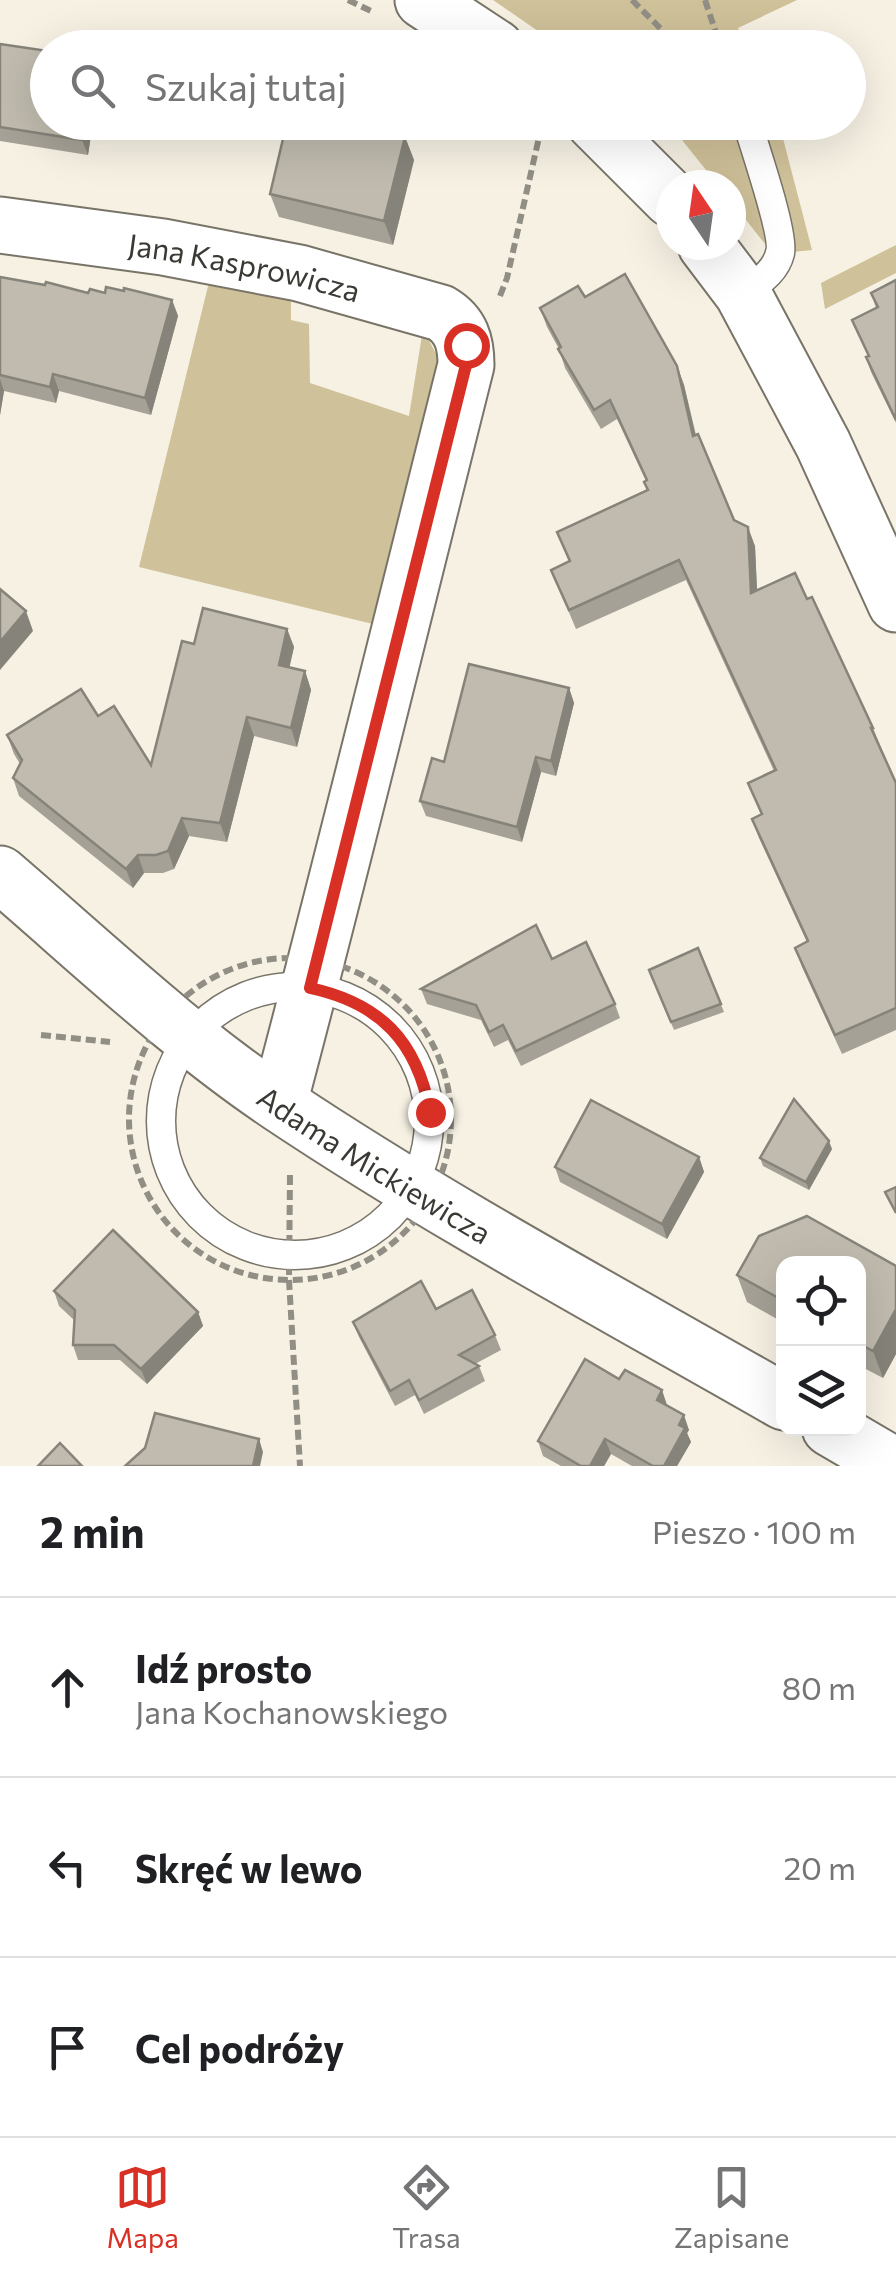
<!DOCTYPE html>
<html lang="pl">
<meta charset="utf-8">
<style>
:root{--surface:#fff;--page:#f2f2f2;--text:#202124;--muted:#757577;--line:#e0e0e0;--accent:#d93025}
body{margin:0;font-family:Commissioner,sans-serif;background:var(--page);color:var(--text)}
.controls{position:absolute;right:30px;bottom:30px;display:grid;overflow:hidden;border-radius:20px;box-shadow:0 10px 40px #0002}
.controls button{width:90px;height:90px;display:grid;place-items:center;padding:0;border:0;border-bottom:2px solid var(--line);background:var(--surface);color:var(--text);font:50px sans-serif}
.compass{position:absolute;left:656px;top:170px;width:90px;height:90px;border-radius:50%;background:var(--surface);box-shadow:0 10px 40px #0002;rotate:347deg}
.stop{position:absolute;width:30px;height:30px;margin:-22px;border:8px solid #d93025;border-radius:50%;background:#fff}
.stop.end{background:#d93025;border-color:#fff;box-shadow:0 2px 10px #0008}
.list{margin:0;padding:0;list-style:none}
h2{display:flex;justify-content:space-between;align-items:center;height:130px;margin:0;padding:0 40px;font-size:42px}
h2 small{font-size:32px;font-weight:400;color:var(--muted)}
.list li{display:grid;grid-template-columns:65px 1fr auto;gap:30px;align-items:center;box-sizing:border-box;height:180px;padding:0 40px;border-top:2px solid var(--line)}
.list b{display:block;font-size:38px;white-space:nowrap}
.list p{margin:0;font-size:32px;white-space:nowrap;color:var(--muted)}
.list em{font-size:32px;font-style:normal;color:var(--muted)}
.icon{flex:none;width:55px;height:55px;fill:none;stroke:currentColor;stroke-width:2;stroke-linecap:round;stroke-linejoin:round}
.map{position:relative;flex:none;width:896px;height:1466px;overflow:hidden}
.search{position:absolute;background:var(--surface);box-shadow:0 10px 40px #0002;left:30px;right:30px;top:30px;height:110px;display:flex;align-items:center;gap:25px;box-sizing:border-box;padding:0 35px;border-radius:55px;color:var(--muted);font-size:38px}
.sheet{height:670px;background:var(--surface)}
nav{display:flex;justify-content:space-around;align-items:center;box-sizing:border-box;height:140px;border-top:2px solid var(--line);background:var(--surface);font-size:28px;color:var(--muted)}
nav a{display:grid;justify-items:center;gap:5px}
nav .on{color:var(--accent)}
.map>svg:first-child{display:block}
.green{fill:#cfc199}
.lines{fill:none;stroke-linecap:round;stroke-linejoin:round}
.lane-casing{stroke:#797468;stroke-width:31}
.street-casing{stroke:#797468;stroke-width:59}
.path{stroke:#918e85;stroke-width:6;stroke-dasharray:10 5;stroke-linecap:butt}
.lane{stroke:#fff;stroke-width:28}
.street{stroke:#fff;stroke-width:55}
.wall{fill:#a5a196}
.shaded-wall{fill:#86837a}
.building{fill:#c0bbae;stroke:#86837a;stroke-width:2.5}
.route{stroke:#d93025;stroke-width:12}
.labels{text-anchor:middle;dominant-baseline:central;stroke-width:9;stroke-linejoin:round;paint-order:stroke}
.street-label{font-size:30px;fill:#3b3934;stroke:#fff}
</style>
<div class="map">
<svg width="896" height="1466" viewBox="0 0 896 1466">
<rect width="100%" height="100%" fill="#f6f1e3"/>
<g class="green">
<polygon points="493,0 797,0 738,28 747,47 561,47"/>
<polygon points="662,123 779,123 812,250 773,254 731,201 731,185 718,185 678,135"/>
<polygon points="896,245 896,273 825,309 821,283"/>
<polygon points="210,278 291,296 291,320 309,324 310,383 409,416 423,329 443,367 381,626 139,567"/>
</g>
<g class="lines">
<defs>
<g id="lane">
<path d="M743,294C758,282 775,273 780,253C785,236 754,145 747,122"/>
<circle cx="295" cy="1121" r="134"/>
</g>
<g id="street">
<polyline points="423,0 496,48"/>
<polyline points="594,122 671,199"/>
<path id="s1" d="M0,225L163,247L299,273L441,313C461,325 466,342 466,365C404,611 344,858 279,1103"/>
<polyline points="706,245 743,294 823,444 896,604"/>
<path id="s2" d="M0,874C91,952 182,1039 281,1105C443,1213 615,1305 784,1402"/>
<polyline points="830,1428 895,1466"/>
</g>
</defs>
<use href="#lane" class="lane-casing"/>
<use href="#street" class="street-casing"/>
<g class="path">
<polyline points="348,0 371,11"/>
<polyline points="632,0 680,48"/>
<polyline points="705,0 721,48"/>
<polyline points="500,296 507,278 540,133"/>
<circle cx="290" cy="1119" r="161"/>
<polyline points="41,1035 110,1042"/>
<polyline points="290,1175 289,1280 300,1466"/>
</g>
<use href="#lane" class="lane"/>
<use href="#street" class="street"/>
</g>
<g class="wall">
<polygon points="0,44 48,122 93,122 88,155 0,141"/>
<polygon points="405,137 414,160 393,245 279,217 270,194"/>
<polygon points="0,277 88,293 124,291 172,300 178,316 151,415 59,391 56,403 4,391 0,415"/>
<polygon points="896,280 896,423 871,372 866,357 868,356 852,320 876,308 871,293"/>
<polygon points="585,297 677,366 684,385 696,435 734,520 755,546 757,590 807,599 873,728 896,783 896,1030 842,1054 802,967 795,948 807,942 759,838 752,819 761,814 748,783 774,771 686,580 576,629 551,570 569,562 557,532 647,490 646,481 617,419 601,429 565,368 559,349 547,327 540,308"/>
<polygon points="287,629 294,647 289,667 305,671 311,690 297,747 254,736 227,842 189,836 174,869 163,873 144,873 133,888 19,796 13,778 20,764 14,754 7,735 98,716 151,765 194,644"/>
<polygon points="569,688 574,703 556,776 541,772 522,842 426,816 420,801 444,762"/>
<polygon points="698,948 724,1012 674,1030 649,970"/>
<polygon points="552,959 615,1004 620,1018 521,1066 508,1040 494,1047 481,1020 427,1004 421,989"/>
<polygon points="832,1149 809,1190 763,1166 760,1158"/>
<polygon points="699,1157 704,1172 667,1239 560,1182 555,1167"/>
<polygon points="807,1216 896,1266 896,1354 883,1378 858,1365 858,1264 784,1264 784,1323 747,1302 737,1275 759,1236"/>
<polygon points="54,1291 198,1312 203,1326 147,1384 120,1360 78,1360 73,1345 74,1320 59,1306"/>
<polygon points="436,1309 495,1335 501,1350 475,1364 479,1366 485,1381 424,1414 415,1395 395,1406 359,1337 353,1322"/>
<polygon points="619,1379 667,1405 689,1430 687,1433 691,1442 677,1466 632,1466 611,1454 604,1466 561,1466 543,1456 538,1441"/>
</g>
<g class="shaded-wall">
<polygon points="85,122 93,122 88,155 82,140"/>
<polygon points="405,137 414,160 393,245 384,221"/>
<polygon points="172,300 178,316 151,415 145,398"/>
<polygon points="677,366 684,385 700,455 693,436"/>
<polygon points="53,374 59,391 56,403 50,387"/>
<polygon points="0,379 4,391 0,415"/>
<polygon points="748,527 755,546 758,612 751,593"/>
<polygon points="26,611 33,631 0,670 0,642"/>
<polygon points="287,629 294,647 286,683 279,665"/>
<polygon points="305,671 311,690 297,747 291,728"/>
<polygon points="569,688 574,703 556,776 551,761"/>
<polygon points="247,717 254,736 227,842 220,823"/>
<polygon points="536,757 541,772 522,842 517,827"/>
<polygon points="182,818 189,836 174,869 168,851"/>
<polygon points="138,855 144,873 133,888 126,869"/>
<polygon points="829,1141 832,1149 809,1190 806,1182"/>
<polygon points="699,1157 704,1172 667,1239 662,1224"/>
<polygon points="896,1309 896,1354 883,1378 873,1351"/>
<polygon points="198,1312 203,1326 147,1384 141,1369"/>
<polygon points="662,1390 667,1405 662,1415 657,1400"/>
<polygon points="684,1415 689,1430 687,1433 691,1442 677,1466 664,1466"/>
<polygon points="259,1439 263,1452 260,1466 253,1466"/>
<polygon points="605,1439 611,1454 604,1466 590,1466"/>
</g>
<g class="building">
<polygon points="0,44 48,51 48,122 85,122 82,140 0,127"/>
<polygon points="287,122 347,122 405,137 384,221 270,194"/>
<polygon points="625,274 677,366 693,436 698,434 734,520 748,527 751,593 795,573 807,599 812,597 873,728 871,728 896,783 896,1008 835,1035 795,948 808,941 752,819 762,814 748,783 776,770 679,560 569,610 551,570 570,561 557,532 648,490 644,482 647,480 610,400 594,410 558,349 561,347 540,308 578,286 585,297"/>
<polygon points="0,277 45,285 46,282 88,293 90,289 105,293 106,287 124,291 124,288 172,300 145,398 53,374 50,387 0,375"/>
<polygon points="896,280 896,420 866,357 869,356 852,320 878,307 871,293"/>
<polygon points="0,589 26,611 0,642"/>
<polygon points="203,608 287,629 279,665 305,671 291,728 247,717 220,823 182,818 168,851 156,855 138,855 126,869 13,778 22,760 7,735 81,689 98,716 114,706 151,765 182,641 194,644"/>
<polygon points="469,664 569,688 551,761 536,757 517,827 420,801 432,758 444,762"/>
<polygon points="536,925 552,959 586,942 615,1004 516,1051 503,1025 489,1032 476,1005 421,989"/>
<polygon points="698,948 721,1004 671,1022 649,970"/>
<polygon points="794,1099 829,1141 806,1182 760,1158"/>
<polygon points="591,1100 699,1157 662,1224 555,1167"/>
<polygon points="896,1187 896,1213 885,1192"/>
<polygon points="807,1216 896,1266 896,1309 873,1351 858,1343 858,1264 784,1264 784,1301 737,1275 759,1236"/>
<polygon points="113,1230 198,1312 141,1369 114,1345 73,1345 75,1310 54,1291"/>
<polygon points="421,1281 436,1309 472,1290 495,1335 459,1355 479,1366 419,1400 409,1380 390,1391 353,1322"/>
<polygon points="585,1359 619,1379 625,1370 662,1390 657,1400 684,1415 679,1425 685,1428 664,1466 653,1466 605,1439 590,1466 581,1466 538,1441"/>
<polygon points="155,1413 259,1439 253,1466 125,1466 145,1448"/>
<polygon points="60,1443 82,1466 38,1466"/>
</g>
<g class="lines">
<path class="route" d="M430,1112C417,1041 380,1003 310,988L466,365V345"/>
</g>
<g class="labels">
<g class="street-label">
<text stroke="none"><textPath href="#s1" startOffset="248">Jana Kasprowicza</textPath></text>
<text stroke="none"><textPath href="#s2" startOffset="475">Adama Mickiewicza</textPath></text>
</g>
</g>
</svg>
<div class="controls">
<button><svg class="icon" aria-label="locate" viewBox="0 0 24 24"><circle cx="12" cy="12" r="6"/><path d="M12 2v4M12 18v4M2 12h4M18 12h4"/></svg></button>
<button><svg class="icon" aria-label="layers" viewBox="0 0 24 24"><path d="M12 4l9 5-9 5-9-5zM3 14l9 5 9-5"/></svg></button>
</div>
<svg class="compass" viewBox="-18 -18 36 36"><path d="M0-13l5 13h-10z" fill="#e53935"/><path d="M0 13l5-13h-10z" fill="#757577"/></svg>
<div class="stop" style="left:466px;top:345px"></div>
<div class="stop end" style="left:430px;top:1112px"></div>
<div class="search"><svg class="icon" aria-label="search" viewBox="0 0 24 24"><circle cx="10" cy="10" r="6"/><path d="M15 15l6 6"/></svg>Szukaj tutaj</div>
</div>
<section class="sheet">
<h2>2 min<small>Pieszo · 100 m</small></h2>
<ul class="list">
<li><svg class="icon" aria-label="ahead" viewBox="0 0 24 24"><path d="M12 20V5M6 11l6-6 6 6"/></svg><div><b>Idź prosto</b><p>Jana Kochanowskiego</p></div><em>80 m</em></li>
<li><svg class="icon" aria-label="left" viewBox="0 0 24 24"><path d="M17 20v-9H6M10 6l-5 5 5 5"/></svg><div><b>Skręć w lewo</b></div><em>20 m</em></li>
<li><svg class="icon" aria-label="arrive" viewBox="0 0 24 24"><path d="M6 21V4h12l-3 4 3 4H6"/></svg><div><b>Cel podróży</b></div></li>
</ul>
</section>
<nav>
<a class="on"><svg class="icon" aria-label="map" viewBox="0 0 24 24"><path d="M3 6l6-2 6 2 6-2v14l-6 2-6-2-6 2zM9 4v14M15 6v14"/></svg>Mapa</a>
<a><svg class="icon" aria-label="directions" viewBox="0 0 24 24"><path d="M12 3l9 9-9 9-9-9zM9 14v-3h6M13 9l2 2-2 2"/></svg>Trasa</a>
<a><svg class="icon" aria-label="saved" viewBox="0 0 24 24"><path d="M7 4h10v16l-5-4-5 4z"/></svg>Zapisane</a>
</nav>
